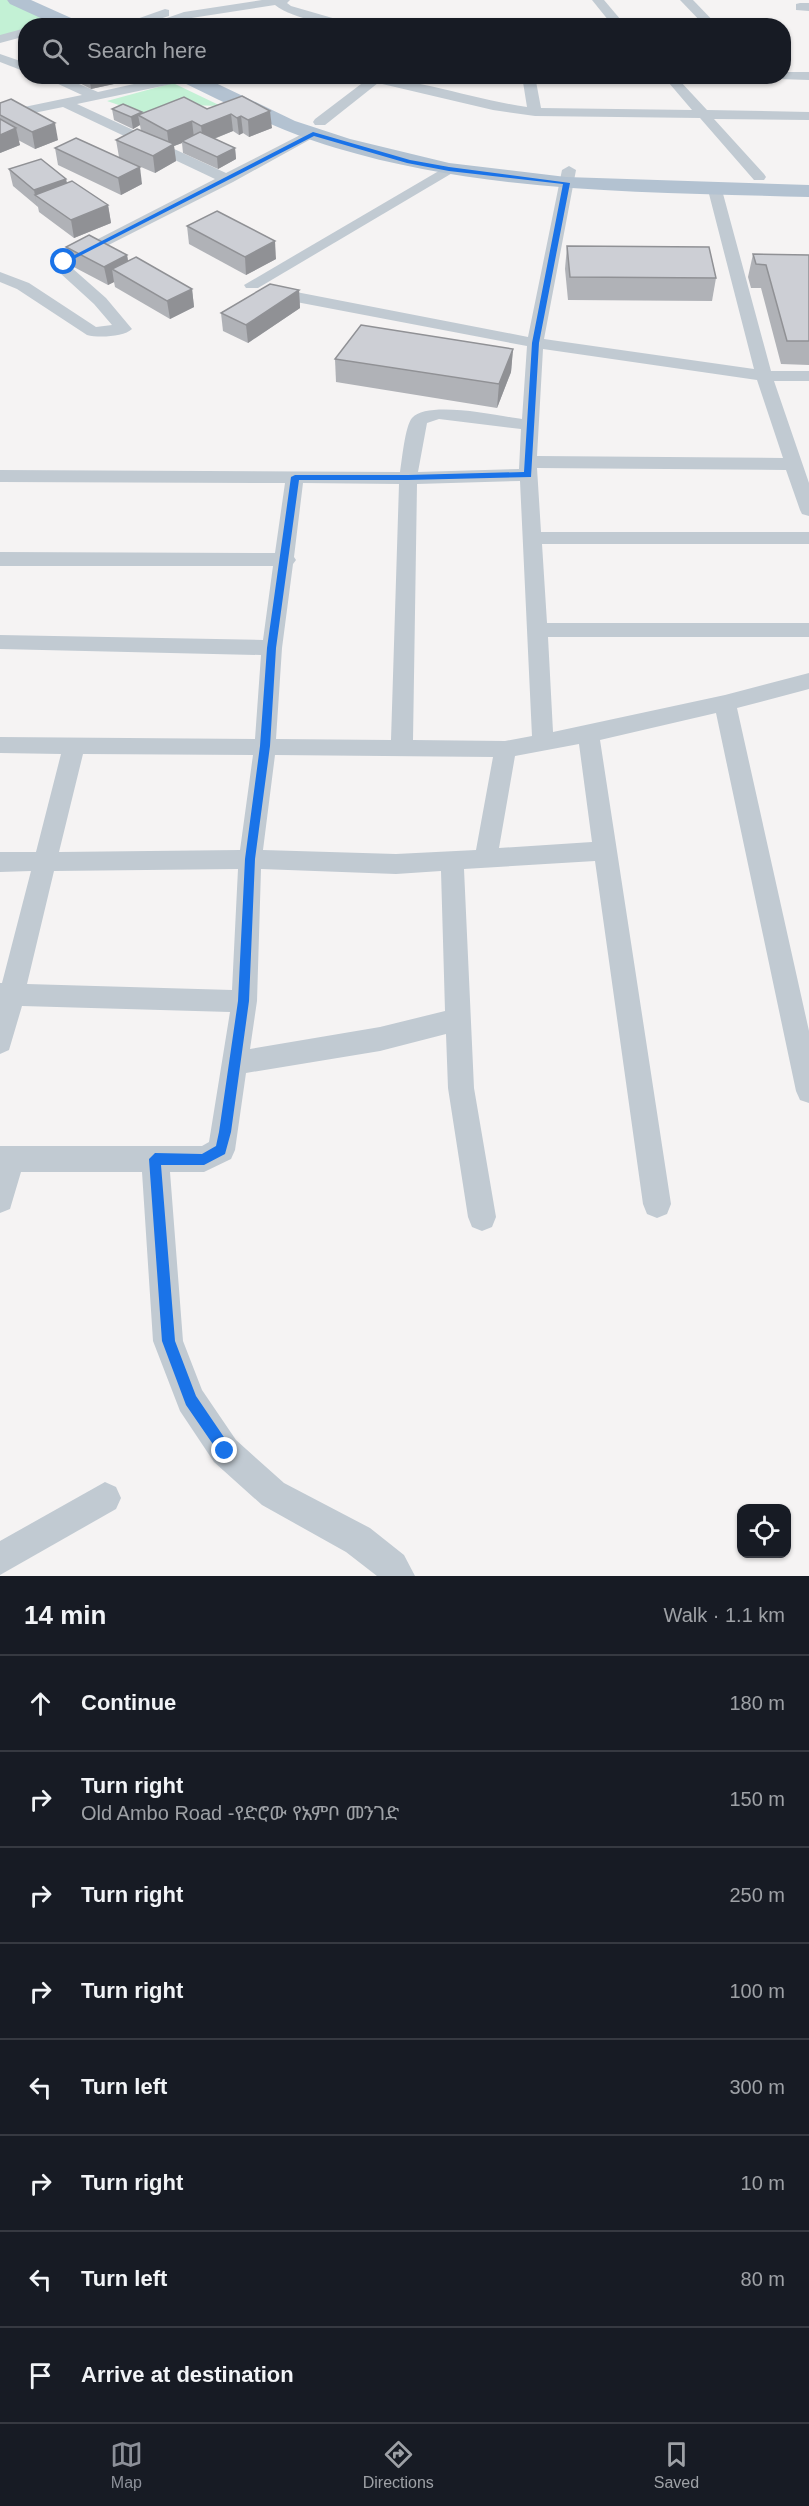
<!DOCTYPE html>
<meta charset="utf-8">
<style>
:root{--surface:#171b24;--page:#20242c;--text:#f1f3f6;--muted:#9ea1a6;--line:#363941;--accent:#8c9099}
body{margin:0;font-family:Arial,"Noto Sans Ethiopic",sans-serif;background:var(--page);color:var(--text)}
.controls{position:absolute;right:18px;bottom:18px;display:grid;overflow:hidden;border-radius:12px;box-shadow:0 2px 4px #0004}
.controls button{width:54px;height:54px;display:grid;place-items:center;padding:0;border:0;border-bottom:2px solid var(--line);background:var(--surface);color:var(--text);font:30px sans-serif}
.stop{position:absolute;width:18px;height:18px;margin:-14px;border:4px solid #1a73e8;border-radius:50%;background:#fff}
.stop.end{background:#1a73e8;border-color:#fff;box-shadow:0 2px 6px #0008}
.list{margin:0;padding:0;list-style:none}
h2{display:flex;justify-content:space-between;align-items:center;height:78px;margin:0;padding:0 24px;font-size:26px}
h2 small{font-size:20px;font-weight:400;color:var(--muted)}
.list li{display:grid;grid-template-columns:39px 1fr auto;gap:18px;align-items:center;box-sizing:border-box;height:96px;padding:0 24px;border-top:2px solid var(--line)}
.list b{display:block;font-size:22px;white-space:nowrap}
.list p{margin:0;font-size:20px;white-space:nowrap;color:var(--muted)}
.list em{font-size:20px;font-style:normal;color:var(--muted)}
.icon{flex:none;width:33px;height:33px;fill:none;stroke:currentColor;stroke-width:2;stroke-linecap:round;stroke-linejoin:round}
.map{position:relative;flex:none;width:809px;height:1576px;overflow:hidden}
.search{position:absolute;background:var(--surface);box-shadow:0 2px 4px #0004;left:18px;right:18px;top:18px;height:66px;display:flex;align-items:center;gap:15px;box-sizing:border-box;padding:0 21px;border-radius:24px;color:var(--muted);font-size:22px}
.sheet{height:846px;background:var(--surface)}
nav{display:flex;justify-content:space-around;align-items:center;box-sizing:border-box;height:84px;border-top:2px solid var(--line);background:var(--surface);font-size:16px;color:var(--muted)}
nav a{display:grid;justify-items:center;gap:3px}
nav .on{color:var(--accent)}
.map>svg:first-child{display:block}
.green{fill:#c3f1d5}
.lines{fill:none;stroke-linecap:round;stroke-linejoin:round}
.street{fill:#c1cad2;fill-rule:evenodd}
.primary{fill:#b3c2d1;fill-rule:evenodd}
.wall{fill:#b0b2b7}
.shaded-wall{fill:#909195}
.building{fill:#cdcfd5;stroke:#909195;stroke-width:1.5}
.route{fill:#1a73e8}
</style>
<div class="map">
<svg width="809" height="1576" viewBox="0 0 809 1576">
<rect width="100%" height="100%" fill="#f5f3f3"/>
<g class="green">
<polygon points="0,0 7,0 53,20 37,25 26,26 25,29 0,37"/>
<polygon points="173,83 221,106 188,105 148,115 107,101"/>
</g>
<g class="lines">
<g class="street">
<path d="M262,0H290L287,3L291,6L360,26C336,26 294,20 275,5L185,19L165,26H144L184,12Z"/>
<polygon points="592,0 604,0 626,26 613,26"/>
<polygon points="680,0 693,0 718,26 705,26"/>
<polygon points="800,3 809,3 809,11 796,10 796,4"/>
<polygon points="165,9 169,10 169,16 137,26 117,26"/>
<polygon points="63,16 67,17 67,23 59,26 39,26"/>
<polygon points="26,28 26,36 0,43 0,35"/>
<polygon points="0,54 26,63 26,72 0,62"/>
<polygon points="784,72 809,72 809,80 779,79 778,76 784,76"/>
<path d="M41,76H60L98,92L170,76H192L186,81L77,104L226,173L308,131H318L320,134L233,182L71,264L72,268L106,298L132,329C124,337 98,338 87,335L17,289L0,282V272L29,283L96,327L112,325L94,304L60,273L55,266L59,259L215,179L63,107L0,120V112L82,95Z"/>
<path d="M356,76C411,76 470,99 527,107L522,76H535L541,108L692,110L663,76H762L756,80L680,81L707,110L809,112V120L714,119L764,174L766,177L764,180H754L700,118L535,116L493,110L378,83L325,125H315L313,122L315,119L365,81Z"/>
<polygon points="449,165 456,169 454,172 258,288 246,288 244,285"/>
<path d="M569,166L576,170L544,339L754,369L708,190L715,186L722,190L771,371H809V381H774L809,483V516L802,514L800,510L786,470L537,468L541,532H809V544H542L547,623H809V637H548L553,732L725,695L809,673V689L737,708L809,1031V1103L800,1100L796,1091L716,713L600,740L671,1204L667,1214L657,1218L647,1214L643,1204L595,861L464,869L474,1088L496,1217L492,1227L482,1231L472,1227L468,1217L448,1088L446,1034L380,1051L246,1073L235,1150L231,1159L204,1172H170L183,1341L202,1390L236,1440L284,1483L370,1528L404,1555L415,1576H377L346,1552L262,1505L214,1462L180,1411L153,1341L142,1172H21L10,1209L0,1213V1146H202L209,1142L230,1012L22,1006L9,1050L0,1054V983H2L31,871L0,872V852H36L61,754L0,753V737L255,739L261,655L0,649V635L263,640L273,566H0V552L275,553L285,483L0,482V470L400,472C402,460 405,426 412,418C428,400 499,416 522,419L527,346L291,301L283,296L291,291L528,337L562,170ZM543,349L757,380L783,458L537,456ZM439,419L521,429L519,469L418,472L427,423ZM520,481L532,736L505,741L413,740L417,484ZM303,483L399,484L391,740L276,739L282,648L293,564L296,560L294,557ZM579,744L592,842L499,848L515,756ZM83,754L253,755L240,850L59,852ZM275,755L493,757L476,850L396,854L263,850ZM238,869L232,990L27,984L54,871ZM261,869L396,874L441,871L445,1011L380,1027L250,1049L257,1001Z"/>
<polygon points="105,1482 116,1487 121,1498 116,1509 0,1575 0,1541"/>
</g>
<g class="primary">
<polygon points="7,0 31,0 80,22 83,26 58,26 10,4"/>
<path d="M176,76H201L295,121L350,139L449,163L566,177L809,185V197C650,192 490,194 336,148C281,132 230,105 178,80Z"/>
</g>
</g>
<g class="wall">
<polygon points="66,76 123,76 123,82 91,89"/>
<polygon points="242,96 272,128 249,137 243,133 239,135 233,131 214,139 235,148 236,159 218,169 183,153 182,143 174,146 176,161 155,173 120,158 142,184 121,195 58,165 55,148 119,157 116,140 141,131 140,125 133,129 114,120 112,109 142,112 143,113 207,109"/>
<polygon points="0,103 58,140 35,149 18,140 20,145 0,153"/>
<polygon points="9,169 66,179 67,183 108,205 111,223 74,238 39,212 38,207 13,186"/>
<polygon points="187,226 276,259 246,275 189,244"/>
<polygon points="567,246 716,278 712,301 568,300 565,269"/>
<polygon points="66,247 127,255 128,261 192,289 194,307 170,319 115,287 114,282 108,285 70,265"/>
<polygon points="753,254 809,255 809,365 781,364 761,288 751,288 748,277"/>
<polygon points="299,290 300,308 248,343 223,331 221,313"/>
<polygon points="513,349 511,372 497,408 336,382 335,359"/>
</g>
<g class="shaded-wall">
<polygon points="89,76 123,76 123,82 91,89"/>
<polygon points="270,111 272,128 249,137 248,120"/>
<polygon points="142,112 143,117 138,115 140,125 133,129 131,117"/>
<polygon points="231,114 233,131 203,143 201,126"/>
<polygon points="241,116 243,133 239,135 237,118"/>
<polygon points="192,121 194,138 182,141 182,143 174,146 176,161 155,173 153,156 169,147 167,131"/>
<polygon points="55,123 58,140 35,149 32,132"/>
<polygon points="16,128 20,145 0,153 0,135"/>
<polygon points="235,148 236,159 218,169 217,157"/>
<polygon points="140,167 142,184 121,195 118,178"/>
<polygon points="66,179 69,196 35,195 37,207 34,190"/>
<polygon points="108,205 111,223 74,238 71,220"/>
<polygon points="275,241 276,259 246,275 245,257"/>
<polygon points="127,255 130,273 112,269 114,282 108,285 104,267"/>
<polygon points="192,289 194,307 170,319 167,301"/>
<polygon points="299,290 300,308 248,343 246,325"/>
<polygon points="513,349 511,372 497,408 499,384"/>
</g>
<g class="building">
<polygon points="242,96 270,111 248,120 241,116 237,118 231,114 201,126 192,121 167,131 138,115 184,97 207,109"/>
<polygon points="11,99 55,123 32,132 0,115 0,103"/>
<polygon points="123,104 142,112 131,117 112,109"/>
<polygon points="0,119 16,128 0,135"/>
<polygon points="137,129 174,144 153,156 116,140"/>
<polygon points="200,132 235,148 217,157 182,141"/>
<polygon points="76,138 140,167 118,178 55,148"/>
<polygon points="41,159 66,179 34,190 9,169"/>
<polygon points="72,181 108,205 71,220 35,195"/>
<polygon points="217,211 275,241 245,257 187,226"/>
<polygon points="89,235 127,255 104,267 66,247"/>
<polygon points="567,246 709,247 716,278 570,277"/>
<polygon points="753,254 809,255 809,341 787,341 766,265 756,264"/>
<polygon points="136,257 192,289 167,301 112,269"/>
<polygon points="270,284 299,290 246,325 221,313"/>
<polygon points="361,325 513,349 499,384 335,359"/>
</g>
<polygon class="route" points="313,132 410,160 449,167 570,183 539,343 531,477 408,480 299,480 276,648 270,746 255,859 249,1001 231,1132 225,1154 204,1165 161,1165 175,1341 196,1396 230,1446 232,1451 230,1456 225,1458 221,1456 186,1405 162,1341 149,1159 155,1153 202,1154 216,1146 219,1132 238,1001 245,859 260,746 267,648 291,477 295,475 408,475 524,472 532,343 563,184 449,171 407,163 314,136 66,263 61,262"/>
</svg>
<div class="controls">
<button><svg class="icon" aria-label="locate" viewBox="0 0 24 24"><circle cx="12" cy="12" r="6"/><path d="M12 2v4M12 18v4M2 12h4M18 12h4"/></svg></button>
</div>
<div class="stop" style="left:64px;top:262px"></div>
<div class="stop end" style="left:225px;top:1451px"></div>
<div class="search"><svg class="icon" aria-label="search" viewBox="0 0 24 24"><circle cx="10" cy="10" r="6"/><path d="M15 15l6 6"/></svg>Search here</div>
</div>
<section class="sheet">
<h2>14 min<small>Walk · 1.1 km</small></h2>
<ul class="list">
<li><svg class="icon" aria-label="ahead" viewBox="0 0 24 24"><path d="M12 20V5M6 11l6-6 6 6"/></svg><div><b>Continue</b></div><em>180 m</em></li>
<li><svg class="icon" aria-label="right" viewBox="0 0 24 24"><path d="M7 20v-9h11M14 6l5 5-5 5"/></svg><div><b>Turn right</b><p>Old Ambo Road -የድሮው የአምቦ መንገድ</p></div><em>150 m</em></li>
<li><svg class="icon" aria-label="right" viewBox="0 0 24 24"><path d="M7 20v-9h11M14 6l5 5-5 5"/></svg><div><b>Turn right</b></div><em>250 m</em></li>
<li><svg class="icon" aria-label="right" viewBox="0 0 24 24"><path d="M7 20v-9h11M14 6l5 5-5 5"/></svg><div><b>Turn right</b></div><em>100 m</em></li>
<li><svg class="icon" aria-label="left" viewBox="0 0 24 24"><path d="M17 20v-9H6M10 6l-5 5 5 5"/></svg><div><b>Turn left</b></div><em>300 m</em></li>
<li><svg class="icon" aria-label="right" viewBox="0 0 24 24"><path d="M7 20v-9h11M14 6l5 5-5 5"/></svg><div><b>Turn right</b></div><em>10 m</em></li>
<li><svg class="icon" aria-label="left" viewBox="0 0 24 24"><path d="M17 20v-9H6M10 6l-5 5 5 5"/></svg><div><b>Turn left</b></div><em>80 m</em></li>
<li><svg class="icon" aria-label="arrive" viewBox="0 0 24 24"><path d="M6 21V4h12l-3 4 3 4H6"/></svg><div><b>Arrive at destination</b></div></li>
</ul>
</section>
<nav>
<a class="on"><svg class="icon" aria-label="map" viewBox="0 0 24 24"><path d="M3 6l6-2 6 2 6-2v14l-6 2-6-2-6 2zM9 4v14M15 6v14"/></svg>Map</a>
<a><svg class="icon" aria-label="directions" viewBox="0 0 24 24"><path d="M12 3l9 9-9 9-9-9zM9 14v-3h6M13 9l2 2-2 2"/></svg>Directions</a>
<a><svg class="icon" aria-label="saved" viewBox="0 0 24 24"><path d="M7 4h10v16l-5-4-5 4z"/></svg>Saved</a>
</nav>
